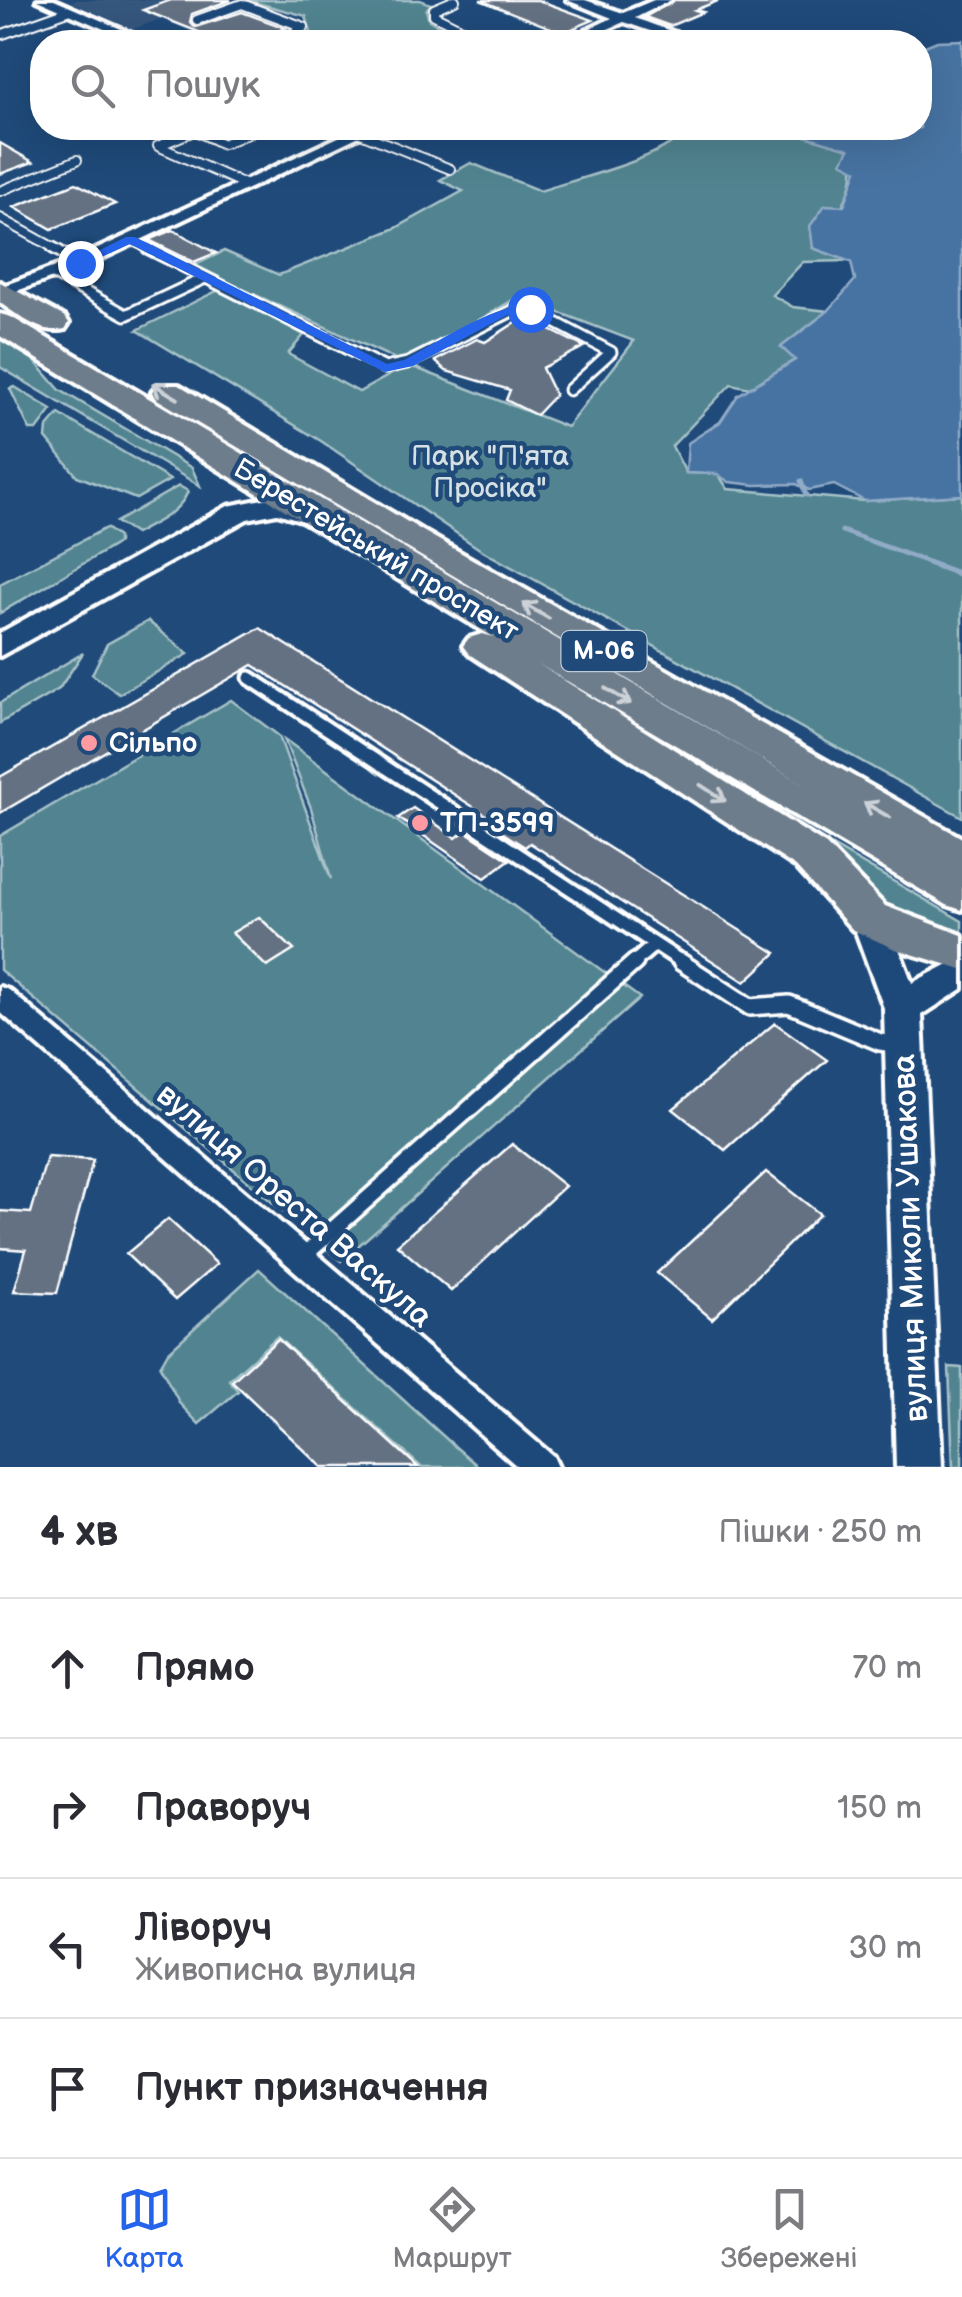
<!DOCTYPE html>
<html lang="uk">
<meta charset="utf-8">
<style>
:root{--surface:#fff;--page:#f2f2f3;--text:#2b2b33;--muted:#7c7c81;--line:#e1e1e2;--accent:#2563eb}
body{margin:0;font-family:"Balsamiq Sans",sans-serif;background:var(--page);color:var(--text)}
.stop{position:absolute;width:30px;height:30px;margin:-22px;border:8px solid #2563eb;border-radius:50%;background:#fff}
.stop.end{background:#2563eb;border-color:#fff;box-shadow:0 2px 10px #0008}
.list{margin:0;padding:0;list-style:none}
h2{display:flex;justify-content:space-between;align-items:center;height:130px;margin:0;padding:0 40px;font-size:42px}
h2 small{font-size:32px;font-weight:400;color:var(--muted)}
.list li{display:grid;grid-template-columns:65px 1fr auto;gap:30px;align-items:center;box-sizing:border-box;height:140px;padding:0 40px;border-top:2px solid var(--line)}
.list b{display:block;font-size:38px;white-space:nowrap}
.list p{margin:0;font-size:32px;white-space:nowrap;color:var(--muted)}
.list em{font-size:32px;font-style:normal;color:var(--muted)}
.icon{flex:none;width:55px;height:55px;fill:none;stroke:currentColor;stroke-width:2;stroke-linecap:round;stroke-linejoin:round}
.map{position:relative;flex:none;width:962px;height:1467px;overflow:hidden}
.search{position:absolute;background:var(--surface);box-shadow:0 10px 40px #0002;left:30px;right:30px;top:30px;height:110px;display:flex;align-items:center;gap:25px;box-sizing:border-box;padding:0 35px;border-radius:40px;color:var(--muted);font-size:38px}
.sheet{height:690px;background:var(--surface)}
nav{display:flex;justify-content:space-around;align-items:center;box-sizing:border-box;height:140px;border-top:2px solid var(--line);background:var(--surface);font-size:28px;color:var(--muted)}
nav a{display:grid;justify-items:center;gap:5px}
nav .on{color:var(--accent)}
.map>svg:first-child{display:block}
.built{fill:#34567d}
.green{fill:#518490;stroke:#a8c2c8;stroke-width:2.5}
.water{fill:#4773a2;stroke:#91abc7;stroke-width:2.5}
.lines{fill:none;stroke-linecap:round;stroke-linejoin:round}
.stream-far1{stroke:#91abc7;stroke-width:5}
.stream{stroke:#91abc7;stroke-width:6}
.building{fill:#647183;stroke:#fff;stroke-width:2.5}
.lane-far3-casing{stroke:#fff;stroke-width:12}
.lane-far2-casing{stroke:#fff;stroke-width:15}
.lane-far1-casing{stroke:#fff;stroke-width:19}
.lane-casing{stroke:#fff;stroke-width:22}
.street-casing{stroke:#fff;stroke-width:8}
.secondary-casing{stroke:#fff;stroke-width:8}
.highway-casing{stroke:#fff;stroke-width:8}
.lane-far3{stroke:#1f4a7a;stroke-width:8}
.lane-far2{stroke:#1f4a7a;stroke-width:9}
.lane-far1{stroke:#1f4a7a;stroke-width:11}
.lane{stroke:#1f4a7a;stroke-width:15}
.street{fill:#1f4a7a;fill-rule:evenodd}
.secondary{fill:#1f4a7a;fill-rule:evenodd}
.highway{fill:#6d7d8c;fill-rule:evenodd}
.oneway{stroke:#ccd2d7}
.route{fill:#2563eb}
.poi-dot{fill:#ff9aa2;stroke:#1f4a7a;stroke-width:4}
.labels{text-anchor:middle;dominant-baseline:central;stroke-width:9;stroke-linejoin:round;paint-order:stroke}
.shield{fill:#1f4a7a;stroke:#bcc9d7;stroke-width:2.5}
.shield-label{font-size:25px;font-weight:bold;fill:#fff}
.park-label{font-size:28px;fill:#d4e0e3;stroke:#1f4a7a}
.street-label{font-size:28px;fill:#fff;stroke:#1f4a7a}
.poi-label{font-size:28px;font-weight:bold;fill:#fff;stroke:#1f4a7a;text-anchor:start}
.near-street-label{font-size:32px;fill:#fff;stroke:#1f4a7a}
</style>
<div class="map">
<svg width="962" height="1467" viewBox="0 0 962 1467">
<rect width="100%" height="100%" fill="#1f4a7a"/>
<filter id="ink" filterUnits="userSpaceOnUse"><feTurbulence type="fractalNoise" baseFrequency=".01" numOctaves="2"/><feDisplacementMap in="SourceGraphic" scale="20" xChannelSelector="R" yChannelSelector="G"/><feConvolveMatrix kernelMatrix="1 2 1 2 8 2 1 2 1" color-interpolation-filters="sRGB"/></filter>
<g filter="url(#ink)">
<polygon class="built" points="76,0 213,0 133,29 71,2"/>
<g class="green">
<polygon points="246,0 420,0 431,4 426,10 429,20 443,28 432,33 426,42 289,42 311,32 306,16"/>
<path d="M688,128H779L850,149C863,188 835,217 813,248L849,261L803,262L772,295L793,307L828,311L781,347L796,359L750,388L731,384L672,446L686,473L718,474L728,489L865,501L962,495V817L481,550L321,441L137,330L219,290L304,335L288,354L359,392L408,365L567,427L634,341L518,297L406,364L193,266L224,251L279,275L396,228L463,191L440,180L471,163L540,191C578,178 666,159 688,128Z"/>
<polygon points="0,337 32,358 60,390 192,468 200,486 0,367"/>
<polygon points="15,387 52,410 37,430 30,430 10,389"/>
<polygon points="59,414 170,480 136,499 77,476 46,438 47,428"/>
<path d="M179,486L188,491C180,513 154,523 135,534L116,522Z"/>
<polygon points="106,528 118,537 118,543 0,613 0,584"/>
<polygon points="148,621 188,654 119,694 92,674 107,644"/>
<polygon points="83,653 59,689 0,723 0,703"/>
<polygon points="231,700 279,736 331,879 311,808 284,739 640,998 341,1261 0,970 0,836"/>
<polygon points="725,784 962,921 962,938 900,920"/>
<polygon points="259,1269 452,1444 479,1467 421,1467 277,1337 229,1380 238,1391 199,1424 180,1404 160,1366 168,1352"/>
<polygon points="949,1367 962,1368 962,1467 953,1467"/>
</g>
<polygon class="water" points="962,40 962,495 865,501 834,485 809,490 796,484 755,485 729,482 717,474 686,473 688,443 720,422 738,395 795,360 781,347 828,311 855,280 851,262 813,248 810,226 825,205 844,206 857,170 842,162 849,149 779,128 920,128 920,48 937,41"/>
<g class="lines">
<g class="stream-far1">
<polyline points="801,481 806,495"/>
<polyline points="842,531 936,565"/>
</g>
<polyline class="stream" points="929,563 962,575"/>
</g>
<g class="building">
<polygon points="171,0 231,0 192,14 190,22 195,27 242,12 286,28 258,40 241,33 211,37 143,10"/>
<polygon points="480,0 538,0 593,20 563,33"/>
<polygon points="674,0 718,0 718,1 695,10 703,12 670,26 645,17"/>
<polygon points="0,143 33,162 0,174"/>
<polygon points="76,183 115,204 52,229 14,207"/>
<polygon points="173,230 216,253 194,262 149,240"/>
<polygon points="524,317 584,347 542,368 555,395 536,415 506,400 510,390 446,371 435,361 477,339 485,342"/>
<polygon points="260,628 776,953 745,982 530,843 525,847 481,819 486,815 253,665 0,813 0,777"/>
<polygon points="413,808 456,838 465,831 509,860 485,878 398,818"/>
<polygon points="259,917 294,950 267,967 232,933"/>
<polygon points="775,1023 827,1060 725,1150 673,1109"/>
<polygon points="512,1144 565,1186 451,1291 397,1245"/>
<polygon points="47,1157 93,1160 57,1293 14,1291 26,1250 0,1248 0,1211 31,1213"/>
<polygon points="766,1172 820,1214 712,1319 657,1273"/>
<polygon points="168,1219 217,1264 175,1300 126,1254"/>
<polygon points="278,1339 418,1467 322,1467 232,1381"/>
</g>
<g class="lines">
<defs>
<g id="lane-far3">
<polyline points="455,0 434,9 434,15 488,42"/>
<polyline points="197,20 242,4 304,27 278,42"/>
<polyline points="0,35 68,11"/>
<polyline points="201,128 158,146 246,185"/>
<polyline points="194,130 223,144 251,132 241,128"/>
<polyline points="358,132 450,169"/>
<polyline points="0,191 77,160"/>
<polyline points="0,218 58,250"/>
<polyline points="131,240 152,250"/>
</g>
<g id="lane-far2">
<polyline points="53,248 80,263"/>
<polyline points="147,248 385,368 408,363 518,308 530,309 611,352 569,390"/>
<polyline points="53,274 126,315 205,278"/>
</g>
<g id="lane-far1">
<polyline points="250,678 685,964"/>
<polyline points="632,964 654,945"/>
</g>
<g id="lane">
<polyline points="681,962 750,1007 789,1004 880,1042 900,1045"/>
<polyline points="301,1258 635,962"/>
</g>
<g id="street">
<polygon points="37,0 54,0 151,42 134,42"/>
<polygon points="567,0 585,0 623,13 654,0 671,0 635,18 700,42 682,42 624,22 578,42 562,42 612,18"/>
<polygon points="358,128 376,128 86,266 0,297 0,287 74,260"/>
<polygon points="0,987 9,990 553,1456 558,1467 518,1467 0,1012"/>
</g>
<g id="secondary">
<polygon points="279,496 327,511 331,517 327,523 317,525 277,513 247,519 0,656 0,633 228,506"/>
<polygon points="869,905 882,909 887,918 912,983 962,957 962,989 922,1015 942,1467 896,1467 884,1008 851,918 856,909"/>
</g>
<g id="highway">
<path d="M0,282L65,317L69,323L65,329C41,335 19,315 0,303Z"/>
<polygon points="0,314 11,317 810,788 157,399 152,392 157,385 179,385 421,530 962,838 962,910 947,905 538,664 826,845 885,906 962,935 962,969 895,949 853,930 796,867 469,654 463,646 469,638 482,634 493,637 0,336"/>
</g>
</defs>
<use href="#lane-far3" class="lane-far3-casing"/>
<use href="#lane-far2" class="lane-far2-casing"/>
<use href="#lane-far1" class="lane-far1-casing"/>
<use href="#lane" class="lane-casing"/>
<use href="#street" class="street-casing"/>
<use href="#secondary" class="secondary-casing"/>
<use href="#highway" class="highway-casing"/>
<use href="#lane-far3" class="lane-far3"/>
<use href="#lane-far2" class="lane-far2"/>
<use href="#lane-far1" class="lane-far1"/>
<use href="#lane" class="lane"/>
<use href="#street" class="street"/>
<use href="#secondary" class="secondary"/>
<use href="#highway" class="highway"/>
</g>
<defs><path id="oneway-shaft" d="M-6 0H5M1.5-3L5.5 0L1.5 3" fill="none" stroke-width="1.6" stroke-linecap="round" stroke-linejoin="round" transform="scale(2.5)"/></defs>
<g class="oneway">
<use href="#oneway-shaft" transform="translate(165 391) rotate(-149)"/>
<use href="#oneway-shaft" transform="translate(536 611) rotate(-150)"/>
<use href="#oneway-shaft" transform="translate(618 696) rotate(31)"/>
<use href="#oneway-shaft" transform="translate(713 793) rotate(33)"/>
<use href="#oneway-shaft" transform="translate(877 810) rotate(-150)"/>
</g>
</g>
<path class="route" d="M126,237H135L387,364L404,360C432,346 508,294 536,309L509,314L413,366L385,372L130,244L84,265L74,263Z"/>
<g class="poi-dot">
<circle cx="89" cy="743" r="10"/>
<circle cx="420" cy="823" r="10"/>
</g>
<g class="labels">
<rect class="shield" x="561.5" y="631" width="85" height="40" rx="8"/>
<g class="shield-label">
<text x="604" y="651">М-06</text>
</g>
<g class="park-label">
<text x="490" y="456">Парк "П'ята<tspan x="490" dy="32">Просіка"</tspan></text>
</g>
<g class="street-label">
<text transform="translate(376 550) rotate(31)">Берестейський проспект</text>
</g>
<g class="poi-label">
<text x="109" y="743">Сільпо</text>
<text x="440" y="823">ТП-3599</text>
</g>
<g class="near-street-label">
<text transform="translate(294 1206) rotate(41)">вулиця Ореста Васкула</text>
<text transform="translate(911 1238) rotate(-92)">вулиця Миколи Ушакова</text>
</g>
</g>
</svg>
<div class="stop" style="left:530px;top:309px"></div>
<div class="stop end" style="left:80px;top:263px"></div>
<div class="search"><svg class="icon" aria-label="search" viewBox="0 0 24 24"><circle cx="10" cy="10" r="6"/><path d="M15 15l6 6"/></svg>Пошук</div>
</div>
<section class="sheet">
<h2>4 хв<small>Пішки · 250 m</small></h2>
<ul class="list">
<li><svg class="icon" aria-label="ahead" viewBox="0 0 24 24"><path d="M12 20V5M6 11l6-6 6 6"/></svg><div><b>Прямо</b></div><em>70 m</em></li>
<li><svg class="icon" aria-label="right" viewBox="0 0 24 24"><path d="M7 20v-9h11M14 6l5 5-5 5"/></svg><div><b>Праворуч</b></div><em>150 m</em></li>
<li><svg class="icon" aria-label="left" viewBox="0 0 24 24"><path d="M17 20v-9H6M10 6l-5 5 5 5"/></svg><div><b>Ліворуч</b><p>Живописна вулиця</p></div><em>30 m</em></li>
<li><svg class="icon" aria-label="arrive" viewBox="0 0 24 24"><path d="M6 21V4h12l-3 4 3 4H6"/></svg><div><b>Пункт призначення</b></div></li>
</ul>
</section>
<nav>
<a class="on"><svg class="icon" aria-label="map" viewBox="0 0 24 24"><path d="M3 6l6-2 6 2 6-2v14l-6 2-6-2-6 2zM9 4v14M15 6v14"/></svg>Карта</a>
<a><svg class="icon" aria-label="directions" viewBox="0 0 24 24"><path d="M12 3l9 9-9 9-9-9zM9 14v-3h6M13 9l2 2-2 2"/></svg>Маршрут</a>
<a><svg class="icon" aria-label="saved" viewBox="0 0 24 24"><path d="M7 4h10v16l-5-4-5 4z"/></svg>Збережені</a>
</nav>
